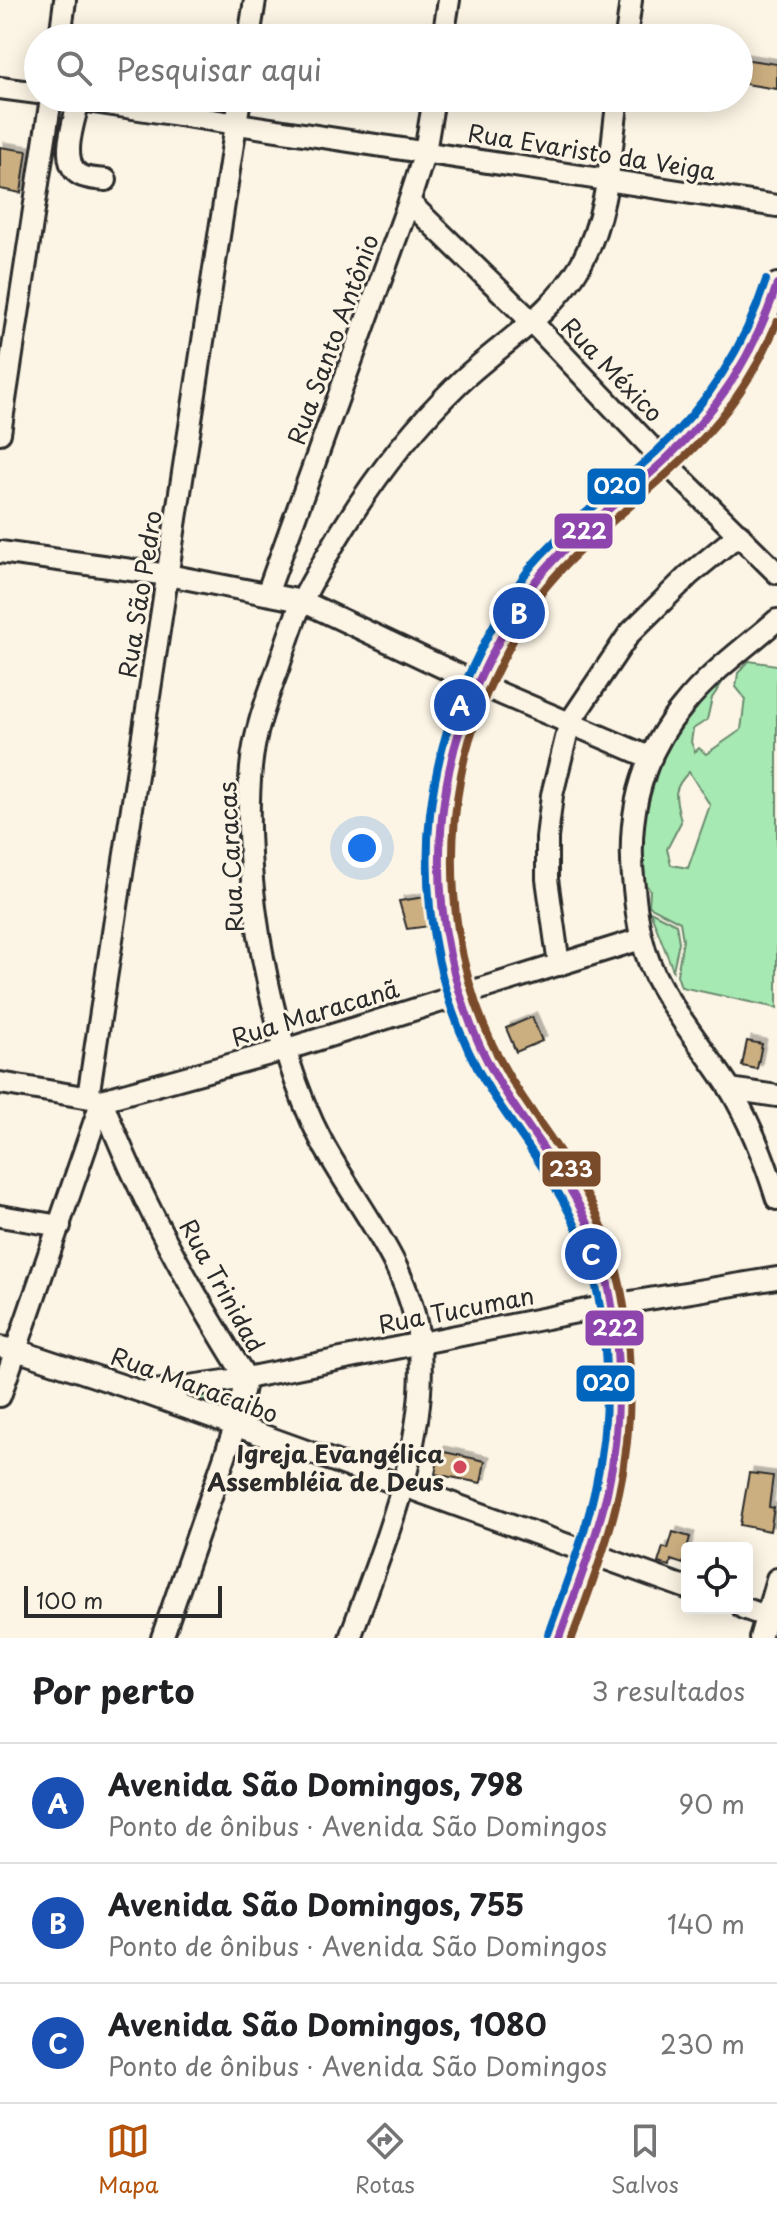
<!DOCTYPE html>
<html lang="pt">
<meta charset="utf-8">
<style>
:root{--surface:#fff;--page:#f6f6f6;--text:#202124;--muted:#757577;--line:#e0e0e0;--accent:#b45309}
body{margin:0;font-family:"Playpen Sans",sans-serif;background:var(--page);color:var(--text)}
.controls{position:absolute;right:24px;bottom:24px;display:grid;overflow:hidden;border-radius:8px;box-shadow:0 4px 20px #0003}
.controls button{width:72px;height:72px;display:grid;place-items:center;padding:0;border:0;border-bottom:2px solid var(--line);background:var(--surface);color:var(--text);font:40px sans-serif}
.scale{position:absolute;left:24px;bottom:20px;width:198px;box-sizing:border-box;padding-left:8px;border:4px solid #2b2b2b;border-top:0;font-size:22px;line-height:28px;white-space:nowrap;color:#2b2b2b;-webkit-text-stroke:6px #fcf5e5;paint-order:stroke}
.you{position:absolute;left:362px;top:848px;width:28px;height:28px;margin:-20px;border:6px solid #fff;border-radius:50%;background:#1a73e8;box-shadow:0 0 0 12px #1a73e833}
.badge{display:grid;place-items:center;width:52px;height:52px;border-radius:50%;background:var(--accent);color:#fff;font-size:26px;font-weight:700}
.pin{position:absolute;translate:-50% -50%;border:4px solid #fff;box-shadow:0 2px 8px #0006}
.list{margin:0;padding:0;list-style:none}
h2{display:flex;justify-content:space-between;align-items:center;height:104px;margin:0;padding:0 32px;font-size:34px}
h2 small{font-size:26px;font-weight:400;color:var(--muted)}
.list li{display:grid;grid-template-columns:52px 1fr auto;gap:24px;align-items:center;box-sizing:border-box;height:120px;padding:0 32px;border-top:2px solid var(--line)}
.list b{display:block;font-size:30px;white-space:nowrap}
.list p{margin:0;font-size:26px;white-space:nowrap;color:var(--muted)}
.list em{font-size:26px;font-style:normal;color:var(--muted)}
.icon{flex:none;width:44px;height:44px;fill:none;stroke:currentColor;stroke-width:2;stroke-linecap:round;stroke-linejoin:round}
.map{position:relative;flex:none;width:777px;height:1638px;overflow:hidden}
.search{position:absolute;background:var(--surface);box-shadow:0 4px 20px #0003;left:24px;right:24px;top:24px;height:88px;display:flex;align-items:center;gap:20px;box-sizing:border-box;padding:0 28px;border-radius:44px;color:var(--muted);font-size:30px}
.sheet{height:464px;background:var(--surface)}
nav{display:flex;justify-content:space-around;align-items:center;box-sizing:border-box;height:112px;border-top:2px solid var(--line);background:var(--surface);font-size:22px;color:var(--muted)}
nav a{display:grid;justify-items:center;gap:4px}
nav .on{color:var(--accent)}
.map>svg:first-child{display:block}
.green{fill:#a7e9b2;stroke:#698a6e;stroke-width:2;fill-rule:evenodd}
.building{fill:#ccaf81;stroke:#2b2b2b;stroke-width:2;filter:url(#shadow)}
.lines{fill:none;stroke-linecap:round;stroke-linejoin:round}
.minor-casing{stroke:#2b2b2b;stroke-width:26}
.minor{stroke:#fcf5e5;stroke-width:20}
.bus-1-casing{stroke:#fcf5e5;stroke-width:14}
.bus-2-casing{stroke:#fcf5e5;stroke-width:14}
.bus-3-casing{stroke:#fcf5e5;stroke-width:14}
.bus-1{stroke:#8e44ad;stroke-width:8}
.bus-2{stroke:#7a4b2a;stroke-width:8}
.bus-3{stroke:#0065bd;stroke-width:8}
.poi-dot{fill:#d1495b;stroke:#fcf5e5;stroke-width:3}
.labels{text-anchor:middle;dominant-baseline:central;stroke-width:6;stroke-linejoin:round;paint-order:stroke}
.street-label{font-size:24px;fill:#2b2b2b;stroke:#fcf5e5}
.poi-label{font-size:24px;font-weight:bold;fill:#2b2b2b;stroke:#fcf5e5;text-anchor:end}
.line-badge{stroke:#fcf5e5;stroke-width:3}
.badge-label{font-size:22px;text-anchor:middle;font-weight:bold;fill:#fff}
</style>
<div class="map">
<svg width="777" height="1638" viewBox="0 0 777 1638">
<defs>
<filter id="shadow"><feDropShadow dx="4.5" dy="-4.5" stdDeviation="0" flood-color="#0004"/></filter>
</defs>
<rect width="100%" height="100%" fill="#fcf5e5"/>
<filter id="ink" filterUnits="userSpaceOnUse"><feTurbulence type="fractalNoise" baseFrequency=".0125" numOctaves="2"/><feDisplacementMap in="SourceGraphic" scale="16" xChannelSelector="R" yChannelSelector="G"/><feConvolveMatrix kernelMatrix="1 2 1 2 8 2 1 2 1" color-interpolation-filters="sRGB"/></filter>
<g filter="url(#ink)">
<g class="green">
<path d="M749,661L777,665V1008L681,987L677,975L683,940L680,922L649,906L650,890L643,881L641,845L645,815L664,750L684,717L728,674L712,698L707,720L693,729L691,742L695,752L699,748L706,754L741,730L745,698L736,687L738,673ZM689,772L710,805L688,868L671,865L667,849L681,822C677,799 669,792 689,772Z"/>
<polygon points="650,911 676,924 679,942 673,970"/>
<polygon points="233,1392 229,1415 181,1397"/>
</g>
<g class="building">
<polygon points="743,59 777,64 777,89 739,83"/>
<polygon points="0,147 27,151 21,193 0,189"/>
<polygon points="425,897 430,926 407,929 399,901"/>
<polygon points="532,1017 542,1041 516,1052 506,1028"/>
<polygon points="747,1041 762,1044 757,1069 742,1066"/>
<polygon points="440,1451 485,1461 481,1483 435,1474"/>
<polygon points="749,1473 773,1476 769,1507 774,1508 770,1531 740,1525"/>
<polygon points="673,1532 690,1537 683,1564 671,1560 670,1566 658,1563 663,1547 668,1549"/>
</g>
<g class="lines">
<defs>
<g id="minor">
<polyline points="60,38 65,0"/>
<polyline points="249,38 255,0"/>
<polyline points="443,38 449,0"/>
<polyline points="626,38 631,0"/>
<polyline points="0,88 38,93"/>
<polyline points="67,98 777,206"/>
<path d="M79,100C75,119 58,162 80,175C87,179 98,179 106,180"/>
<polyline points="409,202 532,322 664,461 777,573"/>
<polyline points="0,433 51,98"/>
<polyline points="0,552 168,575 302,601 476,683 651,758"/>
<polyline points="267,594 409,202 425,152 434,98"/>
<path d="M777,620C746,647 709,673 683,706C638,759 626,821 634,888C637,923 643,956 661,987C681,1022 707,1053 729,1087C750,1122 765,1160 777,1199"/>
<polyline points="559,965 547,879 547,838 552,795 570,722 629,634 689,575 739,534"/>
<polyline points="0,1083 102,1100 284,1050 641,939"/>
<polyline points="730,1089 777,1096"/>
<polyline points="88,1097 240,98"/>
<path d="M102,1100C139,1198 191,1290 246,1378L235,1427L162,1638"/>
<polyline points="0,1216 60,1226"/>
<polyline points="0,1347 16,1350 145,1393 687,1588"/>
<polyline points="147,1392 246,1378 612,1305 777,1278"/>
<polyline points="0,1396 102,1100"/>
<polyline points="743,1608 777,1620"/>
<path d="M350,1638C382,1548 431,1437 419,1340C410,1265 357,1207 322,1142C271,1045 240,877 251,768C254,733 266,701 278,669C285,647 292,625 301,604C307,589 317,574 325,559C362,494 405,435 459,383C500,344 553,314 581,264C609,213 610,154 618,98"/>
<path d="M559,1638C579,1583 601,1529 611,1471C614,1456 614,1441 615,1426C619,1362 617,1298 594,1238C572,1182 531,1132 499,1082C456,1013 432,899 442,818C447,781 453,743 466,707C474,683 488,661 500,639C512,617 524,594 541,574C577,532 622,499 664,461C719,411 757,357 777,284"/>
<polyline points="760,1638 777,1579"/>
</g>
</defs>
<use href="#minor" class="minor-casing"/>
<use href="#minor" class="minor"/>
<defs>
<path id="bus-1" d="M559,1638C576,1590 595,1543 607,1493C624,1416 623,1312 594,1238C572,1180 530,1134 499,1082C453,1005 433,907 442,818C449,749 467,699 500,639C512,617 524,594 541,574C577,532 623,499 664,461C718,411 755,354 777,284"/>
<path id="bus-2" d="M572,1638C589,1592 607,1545 618,1497C636,1417 635,1311 605,1234C583,1175 541,1129 509,1076C456,986 442,876 461,775C470,727 488,687 511,644C523,623 534,600 550,582C586,540 630,508 670,471C717,429 754,380 777,322"/>
<path id="bus-3" d="M548,1634C565,1586 584,1539 595,1489C612,1414 611,1313 582,1241C561,1187 523,1141 491,1092C441,1013 420,907 430,814C439,740 457,694 492,628C504,606 517,584 533,564C570,522 616,489 657,451C709,403 744,348 766,280"/>
</defs>
<use href="#bus-1" class="bus-1-casing"/>
<use href="#bus-2" class="bus-2-casing"/>
<use href="#bus-3" class="bus-3-casing"/>
<use href="#bus-1" class="bus-1"/>
<use href="#bus-2" class="bus-2"/>
<use href="#bus-3" class="bus-3"/>
</g>
</g>
<circle class="poi-dot" cx="460" cy="1467" r="8"/>
<g class="labels">
<g class="street-label">
<text transform="translate(592 151) rotate(9)">Rua Evaristo da Veiga</text>
<text transform="translate(332 339) rotate(-70)">Rua Santo Antônio</text>
<text transform="translate(613 369) rotate(46)">Rua México</text>
<text transform="translate(139 594) rotate(-81)">Rua São Pedro</text>
<text transform="translate(230 857) rotate(-93)">Rua Caracas</text>
<text transform="translate(315 1012) rotate(-17)">Rua Maracanã</text>
<text transform="translate(223 1285) rotate(61)">Rua Trinidad</text>
<text transform="translate(456 1309) rotate(-11)">Rua Tucuman</text>
<text transform="translate(195 1384) rotate(20)">Rua Maracaibo</text>
</g>
<g class="poi-label">
<text x="444" y="1453">Igreja Evangélica<tspan x="444" dy="28">Assembléia de Deus</tspan></text>
</g>
</g>
<g class="line-badge">
<rect x="586" y="467" width="61" height="39" rx="8" fill="#0065bd"/>
<rect x="553" y="512" width="61" height="38" rx="8" fill="#8e44ad"/>
<rect x="541" y="1150" width="61" height="38" rx="8" fill="#7a4b2a"/>
<rect x="584" y="1309" width="61" height="38" rx="8" fill="#8e44ad"/>
<rect x="575" y="1364" width="61" height="39" rx="8" fill="#0065bd"/>
</g>
<g class="badge-label">
<text x="617" y="494">020</text>
<text x="584" y="539">222</text>
<text x="571" y="1177">233</text>
<text x="615" y="1336">222</text>
<text x="606" y="1391">020</text>
</g>
</svg>
<div class="controls">
<button><svg class="icon" aria-label="locate" viewBox="0 0 24 24"><circle cx="12" cy="12" r="6"/><path d="M12 2v4M12 18v4M2 12h4M18 12h4"/></svg></button>
</div>
<div class="scale">100 m</div>
<div class="you"></div>
<div class="pin badge" style="left:460px;top:705px;background:#1a4fb4">A</div>
<div class="pin badge" style="left:519px;top:613px;background:#1a4fb4">B</div>
<div class="pin badge" style="left:591px;top:1254px;background:#1a4fb4">C</div>
<div class="search"><svg class="icon" aria-label="search" viewBox="0 0 24 24"><circle cx="10" cy="10" r="6"/><path d="M15 15l6 6"/></svg>Pesquisar aqui</div>
</div>
<section class="sheet">
<h2>Por perto<small>3 resultados</small></h2>
<ul class="list">
<li><span class="badge" style="background:#1a4fb4">A</span><div><b>Avenida São Domingos, 798</b><p>Ponto de ônibus · Avenida São Domingos</p></div><em>90 m</em></li>
<li><span class="badge" style="background:#1a4fb4">B</span><div><b>Avenida São Domingos, 755</b><p>Ponto de ônibus · Avenida São Domingos</p></div><em>140 m</em></li>
<li><span class="badge" style="background:#1a4fb4">C</span><div><b>Avenida São Domingos, 1080</b><p>Ponto de ônibus · Avenida São Domingos</p></div><em>230 m</em></li>
</ul>
</section>
<nav>
<a class="on"><svg class="icon" aria-label="map" viewBox="0 0 24 24"><path d="M3 6l6-2 6 2 6-2v14l-6 2-6-2-6 2zM9 4v14M15 6v14"/></svg>Mapa</a>
<a><svg class="icon" aria-label="directions" viewBox="0 0 24 24"><path d="M12 3l9 9-9 9-9-9zM9 14v-3h6M13 9l2 2-2 2"/></svg>Rotas</a>
<a><svg class="icon" aria-label="saved" viewBox="0 0 24 24"><path d="M7 4h10v16l-5-4-5 4z"/></svg>Salvos</a>
</nav>
